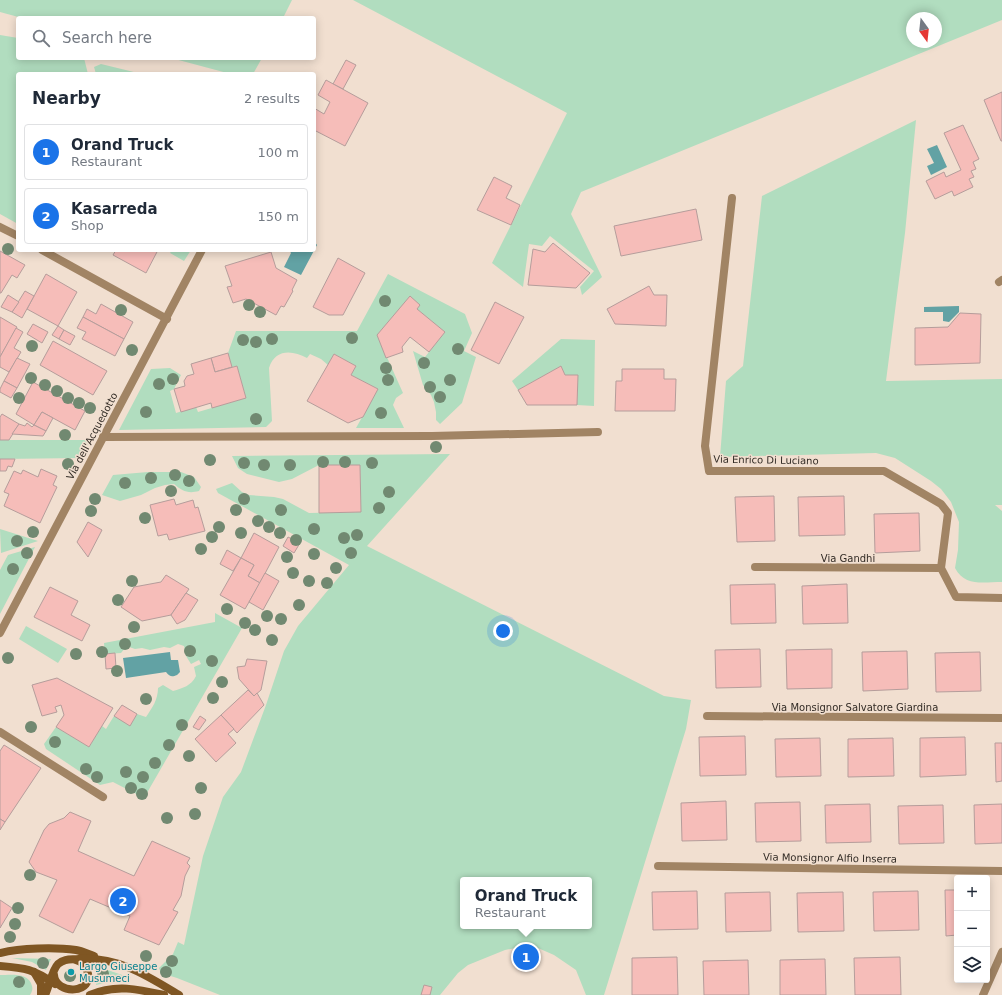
<!DOCTYPE html>
<meta charset="utf-8">
<style>
:root{--surface:#fff;--page:#f6f6f7;--text:#1f2937;--muted:#747a83;--line:#e0e1e3;--accent:#1a73e8}
body{margin:0;font-family:"DejaVu Sans",sans-serif;background:var(--page);color:var(--text)}
.controls{position:absolute;right:12px;bottom:12px;display:grid;overflow:hidden;border-radius:4px;box-shadow:0 2px 10px #0003}
.controls button{width:36px;height:36px;display:grid;place-items:center;padding:0;border:0;border-bottom:1px solid var(--line);background:var(--surface);color:var(--text);font:20px sans-serif}
.compass{position:absolute;left:906px;top:12px;width:36px;height:36px;border-radius:50%;background:var(--surface);box-shadow:0 2px 10px #0003;rotate:165deg}
.you{position:absolute;left:503px;top:631px;width:14px;height:14px;margin:-10px;border:3px solid #fff;border-radius:50%;background:#1a73e8;box-shadow:0 0 0 6px #1a73e833}
.badge{display:grid;place-items:center;width:26px;height:26px;border-radius:50%;background:var(--accent);color:#fff;font-size:13px;font-weight:700}
.pin{position:absolute;translate:-50% -50%;border:2px solid #fff;box-shadow:0 1px 4px #0006}
.popup{position:absolute;left:460px;top:877px;width:132px;height:52px;box-sizing:border-box;display:grid;place-content:center;border-radius:4px;background:var(--surface);filter:drop-shadow(0 1px 3px #0005);font-size:13px;white-space:nowrap;color:var(--muted)}
.popup b{font-size:15px;color:var(--text)}
.popup::after{content:'';position:absolute;left:50%;top:100%;margin-left:-8px;border:8px solid transparent;border-top-color:var(--surface)}
.list{margin:0;padding:0;list-style:none}
h2{display:flex;justify-content:space-between;align-items:center;height:52px;margin:0;padding:0 16px;font-size:17px}
h2 small{font-size:13px;font-weight:400;color:var(--muted)}
.list li{display:grid;grid-template-columns:26px 1fr auto;gap:12px;align-items:center;box-sizing:border-box;height:56px;margin:0 8px 8px;padding:0 8px;border:1px solid var(--line);border-radius:4px}
.list b{display:block;font-size:15px;white-space:nowrap}
.list p{margin:0;font-size:13px;white-space:nowrap;color:var(--muted)}
.list em{font-size:13px;font-style:normal;color:var(--muted)}
.icon{flex:none;width:22px;height:22px;fill:none;stroke:currentColor;stroke-width:2;stroke-linecap:round;stroke-linejoin:round}
.map{position:relative;flex:none;width:1002px;height:995px;overflow:hidden}
.search{position:absolute;background:var(--surface);box-shadow:0 2px 10px #0003;left:16px;top:16px;width:300px;height:44px;display:flex;align-items:center;gap:10px;box-sizing:border-box;padding:0 14px;border-radius:4px;color:var(--muted);font-size:15px}
.panel{position:absolute;background:var(--surface);box-shadow:0 2px 10px #0003;left:16px;top:72px;width:300px;height:180px;border-radius:4px}
.map>svg:first-child{display:block}
.green{fill:#b1ddbf;fill-rule:evenodd}
.water{fill:#62a2a4}
.building{fill:#f6bdb9;stroke:#b59d9b}
.lines{fill:none;stroke-linecap:round;stroke-linejoin:round}
.street{stroke:#a18464;stroke-width:8}
.secondary{stroke:#7f5623;stroke-width:8}
.tree{fill:#718971}
.culture-dot{fill:#0f9aa8;stroke:#f1dfd0;stroke-width:1.5}
.labels{text-anchor:middle;dominant-baseline:central;stroke-width:3;stroke-linejoin:round;paint-order:stroke}
.street-label{font-size:10px;fill:#322b25;stroke:#f1dfd0}
.culture-label{font-size:10px;fill:#0d838f;stroke:#f1dfd0;text-anchor:start}
</style>
<div class="map">
<svg width="1002" height="995" viewBox="0 0 1002 995">
<rect width="100%" height="100%" fill="#f1dfd0"/>
<g class="green">
<polygon points="0,0 292,0 283,18 22,18 0,12"/>
<path d="M353,0H1002V20L581,192L571,214L602,277L582,295L580,287L594,271L550,236L542,246L529,244L523,287L492,263L567,113ZM912,18H936V42H912Z"/>
<polygon points="0,35 18,38 18,58 84,58 88,74 18,74 18,224 0,214"/>
<polygon points="171,58 262,58 253,74 231,74"/>
<polygon points="101,64 142,74 96,74 94,67"/>
<path d="M916,120L905,233L886,381L1002,379V505H995L1002,511V582C983,582 965,587 955,568L958,550L959,522L951,502L941,489L931,481L895,458L876,453L720,457L726,381L743,366L762,196Z"/>
<polygon points="172,250 191,250 184,261 170,253"/>
<path d="M388,274L465,314L472,333L464,351L476,357L462,403L440,424L436,420V412L434,402L431,395L423,385L413,351L425,357L445,332L417,309L420,305L410,297L377,335L403,393L396,398L393,405L404,428H356L378,389L351,375L356,366L334,354L328,365L321,359L310,354L307,358C292,350 275,349 269,368L272,421L266,427L119,430L151,369L170,368L181,375L174,389L170,391L176,413L196,407L198,412L246,398L237,366L232,367L228,353L236,331H357Z"/>
<polygon points="561,339 595,340 594,406 577,405 578,375 565,375 561,366 518,390 512,381"/>
<polygon points="0,440 90,440 81,458 0,459"/>
<path d="M450,454L367,546L664,696L691,700L686,729L604,995H586L576,970L554,955L531,945L505,950L468,965L458,973L440,995H220L177,978L161,973L159,968L173,954L178,942L184,945L203,856L223,797L241,772L266,705L284,651L298,626L349,565L218,493L216,489L232,483L242,492L249,495L274,497L283,499L309,513L361,512L360,465H319L292,479L279,482L247,474L238,468L232,456ZM463,880H589V926H463Z"/>
<path d="M148,472H181L194,477L201,487L199,491C188,494 182,491 174,484L165,485L155,488L141,495L120,501L102,495L113,475Z"/>
<polygon points="0,529 38,541 1,553"/>
<polygon points="35,547 0,614 0,570 8,555"/>
<path d="M215,613L242,628L144,798L113,782L100,785L46,749L44,744L56,727L89,747L102,726L106,729L114,716L130,725L137,714L146,717C152,708 158,700 158,688L163,685L173,691C183,688 191,686 196,676L194,667L201,664L199,660L191,664L186,656L184,646L178,644L170,648L164,647L150,650L142,648L135,649L129,647L125,648L121,653L105,654L104,643L215,622Z"/>
<polygon points="26,626 67,649 58,663 19,639"/>
<polygon points="12,958 51,959 46,970 32,962"/>
<polygon points="96,966 131,978 117,980 96,985 97,974"/>
<path d="M0,975C11,975 29,972 32,986C33,989 32,992 30,995H0Z"/>
</g>
<g class="water">
<polygon points="937,145 947,167 931,175 927,166 934,163 927,149"/>
<polygon points="314,241 317,245 301,275 284,267 291,253 289,250 314,250"/>
<polygon points="959,306 959,312 949,322 943,321 943,312 924,312 924,307"/>
<path d="M170,652L171,660H178L180,672L177,675C172,677 170,677 166,672L126,678L123,658Z"/>
</g>
<g class="building">
<polygon points="346,60 356,65 343,89 333,84"/>
<polygon points="326,80 368,103 345,146 314,130 314,108 324,114 330,102 318,95"/>
<polygon points="1002,92 1002,141 1001,141 984,100"/>
<polygon points="963,125 979,159 973,162 976,169 971,171 974,177 969,179 973,187 954,196 952,191 935,199 926,181 944,172 946,177 961,170 944,133"/>
<polygon points="494,177 512,186 506,198 520,205 511,225 477,210"/>
<polygon points="696,209 702,240 621,256 614,226"/>
<polygon points="553,243 590,273 576,288 528,285 533,249 545,252"/>
<polygon points="116,250 158,250 146,273 113,255"/>
<polygon points="0,251 25,265 17,278 12,275 1,293 0,293"/>
<polygon points="271,252 276,268 297,280 292,290 293,291 284,307 281,306 276,315 246,299 233,303 227,287 232,286 225,266"/>
<polygon points="338,258 365,273 343,315 329,315 313,307"/>
<polygon points="46,274 77,292 58,326 27,309"/>
<polygon points="649,286 654,295 667,295 666,326 615,324 607,309"/>
<polygon points="25,291 34,296 22,318 12,312"/>
<polygon points="8,295 19,302 12,312 1,307"/>
<polygon points="410,296 420,305 417,309 445,332 429,352 410,337 402,347 403,352 386,358 377,335"/>
<polygon points="495,302 524,317 499,364 471,350"/>
<polygon points="101,304 133,322 124,339 83,317 87,309 96,314"/>
<polygon points="960,313 981,314 980,363 915,365 915,328 948,327"/>
<polygon points="0,317 17,327 0,357"/>
<polygon points="83,317 124,339 115,356 82,339 86,332 77,328"/>
<polygon points="33,324 48,332 42,343 27,334"/>
<polygon points="58,326 64,330 59,339 52,335"/>
<polygon points="16,328 23,332 14,348 21,352 9,372 0,367 0,357"/>
<polygon points="64,330 75,336 70,345 59,339"/>
<polygon points="53,341 107,371 93,395 40,365"/>
<polygon points="228,353 232,367 215,372 211,358"/>
<polygon points="334,354 356,366 351,375 378,389 363,417 348,423 307,401"/>
<polygon points="17,358 30,364 17,388 4,381"/>
<polygon points="211,358 215,372 237,366 246,398 212,408 211,403 181,412 174,389 185,386 184,381 187,376 194,374 191,364"/>
<polygon points="561,366 565,375 578,375 577,405 527,405 518,390"/>
<polygon points="622,369 664,369 664,379 676,379 675,411 615,411 616,381 622,381"/>
<polygon points="4,381 17,388 11,398 0,392 0,389"/>
<polygon points="33,382 85,411 75,430 42,412 34,425 16,414"/>
<polygon points="42,412 53,418 46,431 34,425"/>
<polygon points="2,414 19,424 9,440 0,440 0,417"/>
<polygon points="27,423 32,427 34,425 46,431 43,436 12,434 19,424 25,426"/>
<polygon points="0,459 15,459 12,467 8,466 6,471 0,471"/>
<polygon points="319,465 360,465 361,512 319,513"/>
<polygon points="41,469 57,476 53,485 57,487 40,523 4,506 9,494 4,492 14,471 21,474 23,470 38,477"/>
<polygon points="774,496 775,541 737,542 735,497"/>
<polygon points="844,496 845,535 799,536 798,497"/>
<polygon points="174,499 176,505 193,500 195,508 198,507 205,531 169,540 167,534 158,536 150,505"/>
<polygon points="919,513 920,551 875,553 874,514"/>
<polygon points="88,522 102,530 88,557 77,542"/>
<polygon points="254,533 279,547 260,583 248,576 254,565 241,558"/>
<polygon points="288,537 300,543 294,553 283,546"/>
<polygon points="227,550 241,558 233,571 220,564"/>
<polygon points="241,558 254,565 248,576 260,583 245,609 220,595"/>
<polygon points="265,573 279,581 263,610 249,602"/>
<polygon points="166,575 189,589 171,615 142,621 121,607 134,587 161,582"/>
<polygon points="775,584 776,623 731,624 730,585"/>
<polygon points="847,584 848,623 803,624 802,586"/>
<polygon points="50,587 78,601 71,615 90,625 82,641 34,617"/>
<polygon points="186,593 198,600 185,620 177,624 171,615"/>
<polygon points="760,649 761,687 716,688 715,650"/>
<polygon points="832,649 832,688 787,689 786,650"/>
<polygon points="907,651 908,689 863,691 862,652"/>
<polygon points="980,652 981,691 936,692 935,653"/>
<polygon points="115,653 116,668 106,669 105,654"/>
<polygon points="247,659 267,661 261,690 254,696 239,679 237,667 245,666"/>
<polygon points="57,678 113,708 89,747 56,727 64,715 61,705 55,707 57,712 42,716 32,685"/>
<polygon points="248,690 254,696 257,693 264,705 237,733 221,715"/>
<polygon points="122,705 137,714 130,726 114,716"/>
<polygon points="221,715 234,729 228,734 236,743 216,762 195,739"/>
<polygon points="200,716 206,720 199,730 193,727"/>
<polygon points="745,736 746,775 700,776 699,737"/>
<polygon points="965,737 966,775 920,777 920,738"/>
<polygon points="820,738 821,776 776,777 775,739"/>
<polygon points="893,738 894,776 848,777 848,739"/>
<polygon points="995,743 1002,743 1002,781 996,782"/>
<polygon points="4,745 41,768 5,822 0,819 0,751"/>
<polygon points="726,801 727,840 682,841 681,803"/>
<polygon points="800,802 801,841 756,842 755,803"/>
<polygon points="870,804 871,842 826,843 825,805"/>
<polygon points="1002,804 1002,843 975,844 974,805"/>
<polygon points="943,805 944,843 899,844 898,806"/>
<polygon points="70,812 91,821 78,851 134,876 152,841 190,858 187,863 190,866 185,876 181,896 173,910 178,912 159,945 124,930 130,916 90,899 73,933 39,916 57,880 36,872 29,862 44,830 49,824 64,818"/>
<polygon points="0,819 5,822 0,830"/>
<polygon points="945,890 957,890 957,935 946,936"/>
<polygon points="697,891 698,929 653,930 652,892"/>
<polygon points="918,891 919,930 874,931 873,892"/>
<polygon points="770,892 771,931 726,932 725,893"/>
<polygon points="843,892 844,931 798,932 797,893"/>
<polygon points="0,900 12,908 0,928"/>
<polygon points="677,957 678,995 632,995 632,958"/>
<polygon points="900,957 901,995 855,995 854,958"/>
<polygon points="825,959 826,995 780,995 780,960"/>
<polygon points="748,960 749,995 704,995 703,961"/>
<polygon points="424,985 432,987 430,995 421,995"/>
</g>
<g class="lines">
<g class="street">
<polyline points="732,198 705,446 709,471 884,471 941,504 948,513 941,568 956,597 1002,598"/>
<polyline points="0,227 18,236"/>
<polyline points="42,250 167,319"/>
<polyline points="999,282 1002,280"/>
<polyline points="103,437 432,436 598,432"/>
<polyline points="755,567 941,568"/>
<polyline points="0,633 202,250"/>
<polyline points="707,716 1002,718"/>
<polyline points="0,732 103,797"/>
<polyline points="658,866 1002,871"/>
<polyline points="983,995 1002,952"/>
</g>
<g class="secondary">
<path d="M0,953C20,948 55,947 76,950C82,951 88,954 94,956"/>
<path d="M0,966C26,968 33,969 55,984"/>
<polyline points="34,972 41,984 41,995"/>
<path d="M54,975C55,995 96,995 87,970C85,965 81,961 76,960"/>
<path d="M45,995C49,987 52,970 58,964C65,958 71,960 79,959C119,957 146,975 179,995"/>
<path d="M90,995C115,984 138,989 164,995"/>
</g>
</g>
<g class="tree">
<circle cx="8" cy="249" r="6"/>
<circle cx="385" cy="301" r="6"/>
<circle cx="249" cy="305" r="6"/>
<circle cx="121" cy="310" r="6"/>
<circle cx="260" cy="312" r="6"/>
<circle cx="352" cy="338" r="6"/>
<circle cx="272" cy="339" r="6"/>
<circle cx="243" cy="340" r="6"/>
<circle cx="256" cy="342" r="6"/>
<circle cx="32" cy="346" r="6"/>
<circle cx="458" cy="349" r="6"/>
<circle cx="132" cy="350" r="6"/>
<circle cx="424" cy="363" r="6"/>
<circle cx="386" cy="368" r="6"/>
<circle cx="31" cy="378" r="6"/>
<circle cx="173" cy="379" r="6"/>
<circle cx="388" cy="380" r="6"/>
<circle cx="450" cy="380" r="6"/>
<circle cx="159" cy="384" r="6"/>
<circle cx="45" cy="385" r="6"/>
<circle cx="430" cy="387" r="6"/>
<circle cx="57" cy="391" r="6"/>
<circle cx="440" cy="397" r="6"/>
<circle cx="19" cy="398" r="6"/>
<circle cx="68" cy="398" r="6"/>
<circle cx="79" cy="403" r="6"/>
<circle cx="90" cy="408" r="6"/>
<circle cx="146" cy="412" r="6"/>
<circle cx="381" cy="413" r="6"/>
<circle cx="256" cy="419" r="6"/>
<circle cx="65" cy="435" r="6"/>
<circle cx="436" cy="447" r="6"/>
<circle cx="210" cy="460" r="6"/>
<circle cx="323" cy="462" r="6"/>
<circle cx="345" cy="462" r="6"/>
<circle cx="244" cy="463" r="6"/>
<circle cx="372" cy="463" r="6"/>
<circle cx="68" cy="464" r="6"/>
<circle cx="264" cy="465" r="6"/>
<circle cx="290" cy="465" r="6"/>
<circle cx="175" cy="475" r="6"/>
<circle cx="151" cy="478" r="6"/>
<circle cx="189" cy="481" r="6"/>
<circle cx="125" cy="483" r="6"/>
<circle cx="171" cy="491" r="6"/>
<circle cx="389" cy="492" r="6"/>
<circle cx="95" cy="499" r="6"/>
<circle cx="244" cy="499" r="6"/>
<circle cx="379" cy="508" r="6"/>
<circle cx="236" cy="510" r="6"/>
<circle cx="281" cy="510" r="6"/>
<circle cx="91" cy="511" r="6"/>
<circle cx="145" cy="518" r="6"/>
<circle cx="258" cy="521" r="6"/>
<circle cx="219" cy="527" r="6"/>
<circle cx="269" cy="527" r="6"/>
<circle cx="314" cy="529" r="6"/>
<circle cx="33" cy="532" r="6"/>
<circle cx="241" cy="533" r="6"/>
<circle cx="280" cy="533" r="6"/>
<circle cx="357" cy="535" r="6"/>
<circle cx="212" cy="537" r="6"/>
<circle cx="344" cy="538" r="6"/>
<circle cx="296" cy="540" r="6"/>
<circle cx="17" cy="541" r="6"/>
<circle cx="201" cy="549" r="6"/>
<circle cx="27" cy="553" r="6"/>
<circle cx="351" cy="553" r="6"/>
<circle cx="314" cy="554" r="6"/>
<circle cx="287" cy="557" r="6"/>
<circle cx="336" cy="568" r="6"/>
<circle cx="13" cy="569" r="6"/>
<circle cx="293" cy="573" r="6"/>
<circle cx="132" cy="581" r="6"/>
<circle cx="309" cy="581" r="6"/>
<circle cx="327" cy="583" r="6"/>
<circle cx="118" cy="600" r="6"/>
<circle cx="299" cy="605" r="6"/>
<circle cx="227" cy="609" r="6"/>
<circle cx="267" cy="616" r="6"/>
<circle cx="281" cy="619" r="6"/>
<circle cx="245" cy="623" r="6"/>
<circle cx="134" cy="627" r="6"/>
<circle cx="255" cy="630" r="6"/>
<circle cx="272" cy="640" r="6"/>
<circle cx="125" cy="644" r="6"/>
<circle cx="190" cy="651" r="6"/>
<circle cx="102" cy="652" r="6"/>
<circle cx="76" cy="654" r="6"/>
<circle cx="8" cy="658" r="6"/>
<circle cx="212" cy="661" r="6"/>
<circle cx="117" cy="671" r="6"/>
<circle cx="222" cy="682" r="6"/>
<circle cx="213" cy="698" r="6"/>
<circle cx="146" cy="699" r="6"/>
<circle cx="182" cy="725" r="6"/>
<circle cx="31" cy="727" r="6"/>
<circle cx="55" cy="742" r="6"/>
<circle cx="169" cy="745" r="6"/>
<circle cx="189" cy="756" r="6"/>
<circle cx="155" cy="763" r="6"/>
<circle cx="86" cy="769" r="6"/>
<circle cx="126" cy="772" r="6"/>
<circle cx="97" cy="777" r="6"/>
<circle cx="143" cy="777" r="6"/>
<circle cx="131" cy="788" r="6"/>
<circle cx="201" cy="788" r="6"/>
<circle cx="142" cy="794" r="6"/>
<circle cx="195" cy="814" r="6"/>
<circle cx="167" cy="818" r="6"/>
<circle cx="30" cy="875" r="6"/>
<circle cx="18" cy="908" r="6"/>
<circle cx="15" cy="924" r="6"/>
<circle cx="10" cy="937" r="6"/>
<circle cx="146" cy="956" r="6"/>
<circle cx="172" cy="961" r="6"/>
<circle cx="43" cy="963" r="6"/>
<circle cx="166" cy="972" r="6"/>
<circle cx="103" cy="974" r="6"/>
<circle cx="70" cy="976" r="6"/>
<circle cx="19" cy="982" r="6"/>
</g>
<circle class="culture-dot" cx="71" cy="972" r="4"/>
<g class="labels">
<g class="street-label">
<text transform="translate(92 436) rotate(-62)">Via dell'Acquedotto</text>
<text transform="translate(766 460) rotate(1)">Via Enrico Di Luciano</text>
<text x="848" y="558">Via Gandhi</text>
<text x="855" y="707">Via Monsignor Salvatore Giardina</text>
<text transform="translate(830 858) rotate(1)">Via Monsignor Alfio Inserra</text>
</g>
<g class="culture-label">
<text x="79" y="966">Largo Giuseppe<tspan x="79" dy="12">Musumeci</tspan></text>
</g>
</g>
</svg>
<div class="controls">
<button>+</button>
<button>−</button>
<button><svg class="icon" aria-label="layers" viewBox="0 0 24 24"><path d="M12 4l9 5-9 5-9-5zM3 14l9 5 9-5"/></svg></button>
</div>
<svg class="compass" viewBox="-18 -18 36 36"><path d="M0-13l5 13h-10z" fill="#e53935"/><path d="M0 13l5-13h-10z" fill="#747a83"/></svg>
<div class="you"></div>
<div class="pin badge" style="left:526px;top:957px">1</div>
<div class="popup"><b>Orand Truck</b>Restaurant</div>
<div class="pin badge" style="left:123px;top:901px">2</div>
<div class="search"><svg class="icon" aria-label="search" viewBox="0 0 24 24"><circle cx="10" cy="10" r="6"/><path d="M15 15l6 6"/></svg>Search here</div>
<section class="panel">
<h2>Nearby<small>2 results</small></h2>
<ul class="list">
<li><span class="badge">1</span><div><b>Orand Truck</b><p>Restaurant</p></div><em>100 m</em></li>
<li><span class="badge">2</span><div><b>Kasarreda</b><p>Shop</p></div><em>150 m</em></li>
</ul>
</section>
</div>
